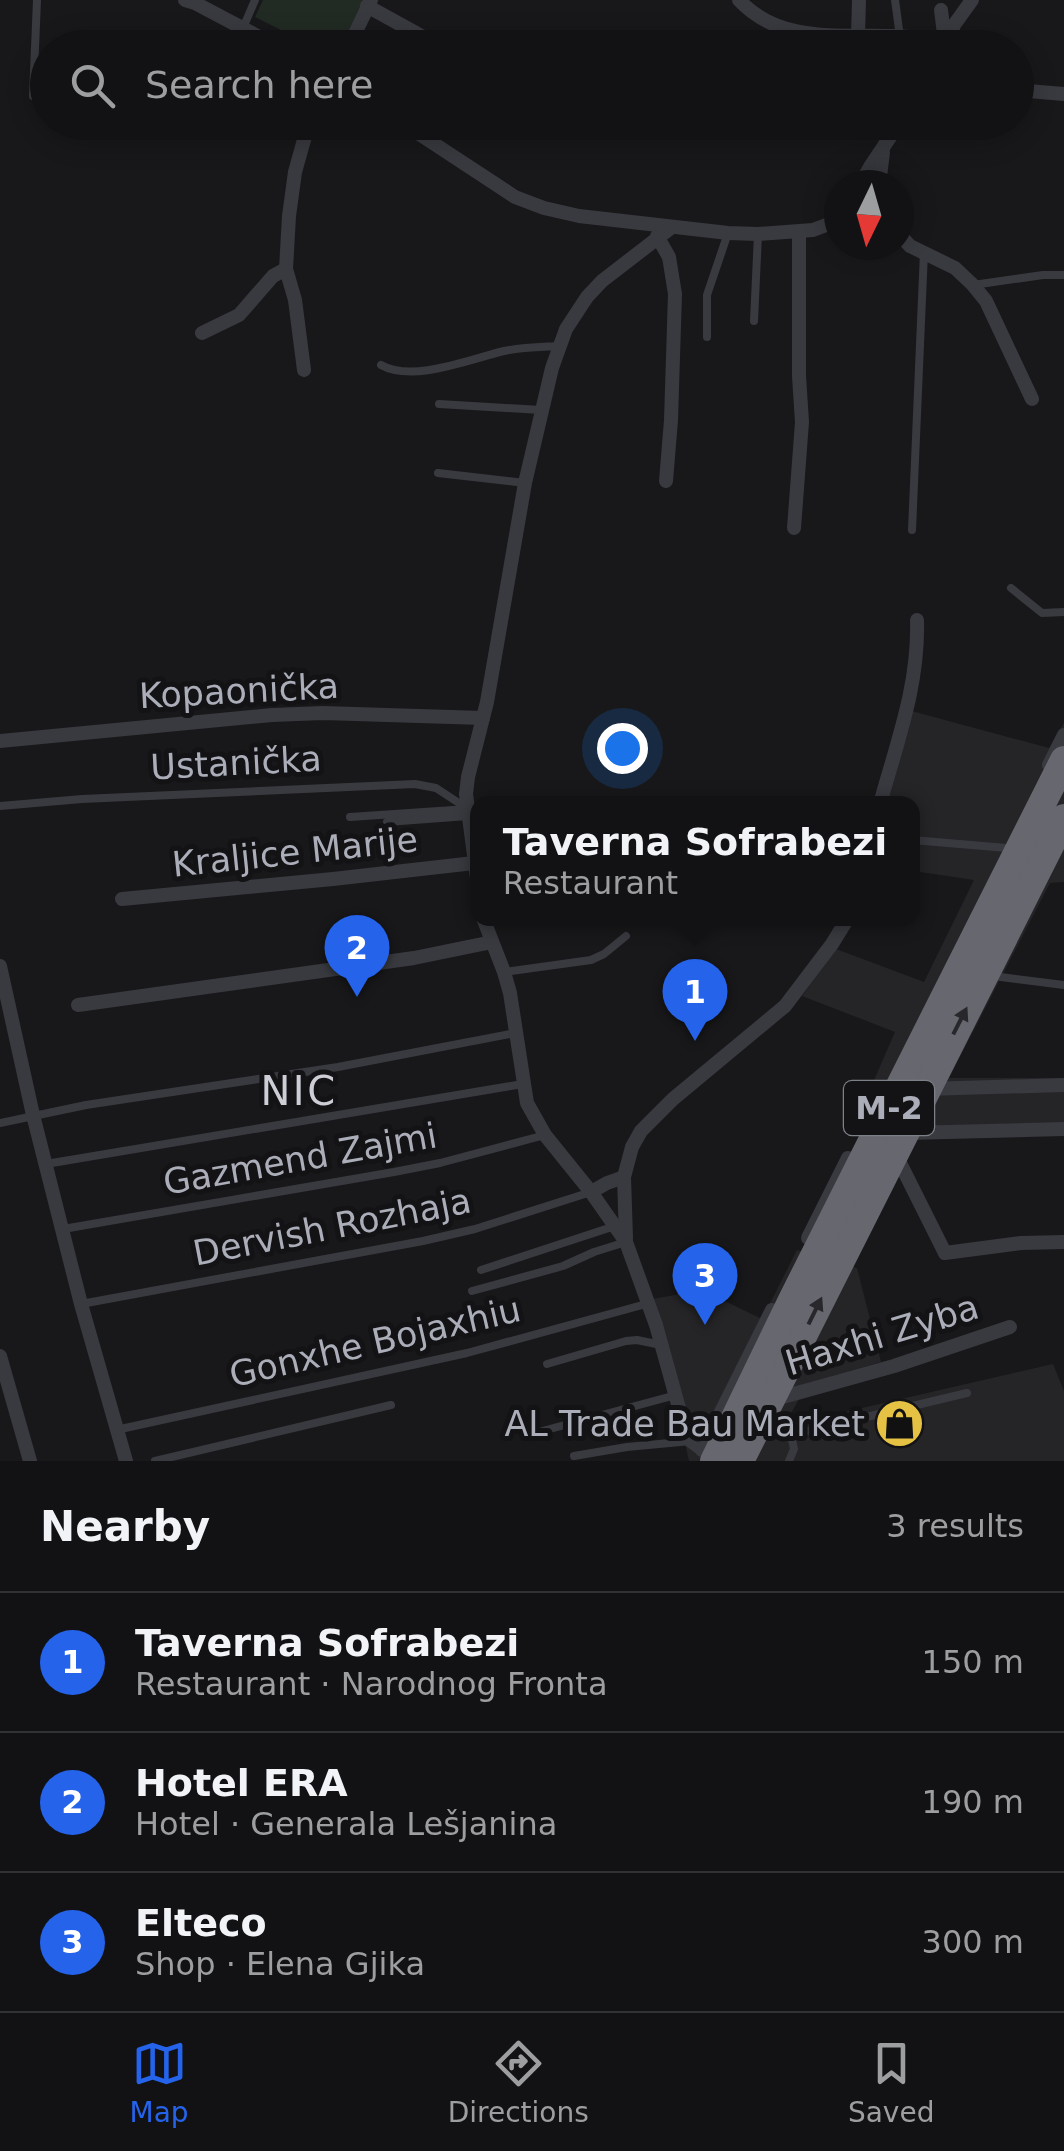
<!DOCTYPE html>
<meta charset="utf-8">
<style>
:root{--surface:#121214;--page:#1f2022;--text:#f1f3f6;--muted:#9c9ea0;--line:#313234;--accent:#2563eb}
body{margin:0;font-family:"DejaVu Sans",sans-serif;background:var(--page);color:var(--text)}
.compass{position:absolute;left:824px;top:170px;width:90px;height:90px;border-radius:50%;background:var(--surface);box-shadow:0 5px 25px #0003;rotate:185deg}
.you{position:absolute;left:622px;top:748px;width:35px;height:35px;margin:-25px;border:8px solid #fff;border-radius:50%;background:#1a73e8;box-shadow:0 0 0 15px #1a73e833}
.badge{display:grid;place-items:center;width:65px;height:65px;border-radius:50%;background:var(--accent);color:#fff;font-size:32px;font-weight:700}
.pin{position:absolute;translate:-50% -82px;filter:drop-shadow(0 2px 5px #0008)}
.pin::after{content:'';position:absolute;top:52px;width:35px;height:30px;background:inherit;clip-path:polygon(0 0,100% 0,50% 100%)}
.popup{position:absolute;left:470px;top:796px;width:450px;height:130px;box-sizing:border-box;display:grid;place-content:center;border-radius:20px;background:var(--surface);filter:drop-shadow(0 2px 8px #0005);font-size:32px;white-space:nowrap;color:var(--muted)}
.popup b{font-size:38px;color:var(--text)}
.popup::after{content:'';position:absolute;left:50%;top:100%;margin-left:-20px;border:20px solid transparent;border-top-color:var(--surface)}
.list{margin:0;padding:0;list-style:none}
h2{display:flex;justify-content:space-between;align-items:center;height:130px;margin:0;padding:0 40px;font-size:42px}
h2 small{font-size:32px;font-weight:400;color:var(--muted)}
.list li{display:grid;grid-template-columns:65px 1fr auto;gap:30px;align-items:center;box-sizing:border-box;height:140px;padding:0 40px;border-top:2px solid var(--line)}
.list b{display:block;font-size:38px;white-space:nowrap}
.list p{margin:0;font-size:32px;white-space:nowrap;color:var(--muted)}
.list em{font-size:32px;font-style:normal;color:var(--muted)}
.icon{flex:none;width:55px;height:55px;fill:none;stroke:currentColor;stroke-width:2;stroke-linecap:round;stroke-linejoin:round}
.map{position:relative;flex:none;width:1064px;height:1461px;overflow:hidden}
.search{position:absolute;background:var(--surface);box-shadow:0 5px 25px #0003;left:30px;right:30px;top:30px;height:110px;display:flex;align-items:center;gap:25px;box-sizing:border-box;padding:0 35px;border-radius:55px;color:var(--muted);font-size:38px}
.sheet{height:550px;background:var(--surface)}
nav{display:flex;justify-content:space-around;align-items:center;box-sizing:border-box;height:140px;border-top:2px solid var(--line);background:var(--surface);font-size:28px;color:var(--muted)}
nav a{display:grid;justify-items:center;gap:5px}
nav .on{color:var(--accent)}
.map>svg:first-child{display:block}
.built{fill:#252427}
.green{fill:#222a24}
.lines{fill:none;stroke-linecap:round;stroke-linejoin:round}
.lane{stroke:#393a3f;stroke-width:8}
.street{stroke:#393a3f;stroke-width:14}
.highway{stroke:#66676f;stroke-width:28}
.oneway{fill:#28282c}
.labels{text-anchor:middle;dominant-baseline:central;stroke-width:10;stroke-linejoin:round;paint-order:stroke}
.shield{fill:#131315;stroke:#7d8088;stroke-width:2.5}
.shield-label{font-size:32px;font-weight:bold;fill:#abaeb9}
.street-label{font-size:35px;fill:#abaeb9;stroke:#131315}
.poi-label{font-size:35px;fill:#abaeb9;stroke:#131315;text-anchor:end}
.quarter-label{font-size:40px;letter-spacing:2.5px;fill:#cccdd5;stroke:#131315}
</style>
<div class="map">
<svg width="1064" height="1461" viewBox="0 0 1064 1461">
<rect width="100%" height="100%" fill="#18181a"/>
<g class="built">
<polygon points="908,710 1049,748 1064,723 1064,882 1050,883 949,1078 1064,1078 1064,1123 926,1130 864,1103 895,1032 802,996 836,949 924,982 974,880 913,871 912,804 880,803"/>
<polygon points="797,1250 857,1268 881,1362 808,1383 784,1426 1053,1364 1064,1391 1064,1461 689,1461 653,1299 702,1290 762,1319"/>
</g>
<polygon class="green" points="263,0 364,0 340,47 315,47 255,17"/>
<g class="lines">
<g class="lane">
<polyline points="895,0 900,37"/>
<polyline points="243,28 255,0"/>
<polyline points="33,96 37,0"/>
<polyline points="973,285 1043,275 1064,275"/>
<polyline points="754,321 758,234"/>
<polyline points="707,337 707,295 728,233"/>
<path d="M381,365C413,383 470,359 504,351C522,347 541,347 559,346"/>
<polyline points="439,404 541,410"/>
<polyline points="438,473 525,483"/>
<polyline points="912,530 924,252"/>
<polyline points="1011,588 1042,613 1064,612"/>
<polyline points="0,806 82,799 415,784 436,788 468,809 350,817"/>
<polyline points="387,822 468,816"/>
<polyline points="912,840 1007,848"/>
<polyline points="504,972 591,960 604,954 626,936"/>
<polyline points="993,976 1064,985"/>
<polyline points="0,1123 86,1105 338,1067 515,1033"/>
<polyline points="46,1164 523,1084"/>
<polyline points="63,1229 394,1172 440,1163 545,1135"/>
<polyline points="481,1270 615,1226"/>
<polyline points="472,1291 563,1266 594,1252 626,1242"/>
<polyline points="81,1304 423,1241 475,1229 591,1192"/>
<polyline points="547,1364 626,1341 637,1340 661,1345"/>
<polyline points="116,1430 467,1353 646,1304"/>
<polyline points="764,1432 791,1435 794,1449 789,1461"/>
<polyline points="535,1433 676,1395"/>
<polyline points="791,1435 967,1393"/>
<polyline points="574,1456 627,1447 691,1441"/>
<polyline points="155,1461 391,1405"/>
</g>
<g class="street">
<polyline points="185,0 195,3 280,48"/>
<path d="M739,0C780,44 839,34 893,36C911,37 929,37 945,48"/>
<polyline points="367,6 443,48"/>
<polyline points="941,10 945,42"/>
<polyline points="858,35 859,0"/>
<polyline points="348,48 371,0"/>
<polyline points="946,48 954,25 972,0"/>
<polyline points="1016,90 1064,94"/>
<polyline points="401,122 515,197 544,208 579,216 728,233 758,234 813,230 829,224 839,216"/>
<polyline points="860,185 870,167 900,122"/>
<polyline points="879,185 883,152"/>
<polyline points="899,234 910,246 955,268 973,285 986,301 1032,399"/>
<polyline points="657,236 669,257 675,294 671,420 666,481"/>
<polyline points="202,333 239,315 273,276 286,269"/>
<polyline points="304,370 295,300 286,269 289,216 295,172 309,122"/>
<polyline points="794,528 802,422 799,376 799,232"/>
<polyline points="0,741 272,715 323,713 483,718"/>
<polyline points="1049,765 1064,735"/>
<path d="M880,804C897,742 919,685 917,620"/>
<polyline points="478,886 466,794 468,777 487,702 525,483 552,368 566,329 587,297 602,281 672,227"/>
<polyline points="122,899 333,879 474,863"/>
<polyline points="483,918 504,972 510,993 527,1103 545,1135 591,1192 626,1242 656,1325 684,1426 691,1441 706,1452"/>
<polyline points="0,966 33,1115 81,1304 126,1461"/>
<polyline points="78,1005 414,958 492,942"/>
<polyline points="926,1089 1064,1085"/>
<polyline points="906,1133 1064,1129"/>
<polyline points="896,1155 945,1253 1021,1243 1064,1242"/>
<polyline points="591,1192 607,1183 624,1177"/>
<polyline points="626,1238 624,1177 632,1147 641,1131 673,1099 785,1006 832,944 848,918"/>
<polyline points="808,1238 848,1158"/>
<polyline points="0,1356 30,1461"/>
<polyline points="772,1400 894,1366 1010,1327"/>
<polyline points="702,1450 772,1310"/>
</g>
<g class="highway">
<polyline points="714,1461 793,1298 1064,760"/>
<polyline points="740,1461 1064,818"/>
</g>
</g>
<defs><path id="oneway-solid" d="M-6-.8H1V-3.2L6.5 0L1 3.2V.8H-6Z" transform="scale(2.5)"/></defs>
<g class="oneway">
<use href="#oneway-solid" transform="translate(960 1021) rotate(-63)"/>
<use href="#oneway-solid" transform="translate(815 1311) rotate(-64)"/>
</g>
<defs>
<symbol id="shop-disc" viewBox="-11 -11 22 22"><circle r="9.5" fill="#e6c244" stroke="#131315"/><path d="M-5-2.5h2.3a2.7 3.5 0 0 1 5.4 0H5L5.5 6h-11ZM-1.5-2.5h3a1.5 2.3 0 0 0-3 0Z" fill="#111"/></symbol>
</defs>
<g fill-rule="evenodd">
<use href="#shop-disc" x="872" y="1396" width="55" height="55"/>
</g>
<g class="labels">
<rect class="shield" x="844" y="1081" width="90" height="54" rx="8"/>
<g class="shield-label">
<text x="889" y="1108">M-2</text>
</g>
<g class="street-label">
<text transform="translate(239 691) rotate(-3)">Kopaonička</text>
<text transform="translate(236 763) rotate(-3)">Ustanička</text>
<text transform="translate(295 852) rotate(-6)">Kraljice Marije</text>
<text transform="translate(300 1159) rotate(-10)">Gazmend Zajmi</text>
<text transform="translate(332 1227) rotate(-11)">Dervish Rozhaja</text>
<text transform="translate(882 1335) rotate(-17)">Haxhi Zyba</text>
<text transform="translate(375 1342) rotate(-13)">Gonxhe Bojaxhiu</text>
</g>
<g class="poi-label">
<text x="865" y="1424">AL Trade Bau Market</text>
</g>
<g class="quarter-label">
<text x="299" y="1091">NIC</text>
</g>
</g>
</svg>
<svg class="compass" viewBox="-18 -18 36 36"><path d="M0-13l5 13h-10z" fill="#e53935"/><path d="M0 13l5-13h-10z" fill="#9c9ea0"/></svg>
<div class="you"></div>
<div class="pin badge" style="left:695px;top:1041px">1</div>
<div class="popup"><b>Taverna Sofrabezi</b>Restaurant</div>
<div class="pin badge" style="left:357px;top:997px">2</div>
<div class="pin badge" style="left:705px;top:1325px">3</div>
<div class="search"><svg class="icon" aria-label="search" viewBox="0 0 24 24"><circle cx="10" cy="10" r="6"/><path d="M15 15l6 6"/></svg>Search here</div>
</div>
<section class="sheet">
<h2>Nearby<small>3 results</small></h2>
<ul class="list">
<li><span class="badge">1</span><div><b>Taverna Sofrabezi</b><p>Restaurant · Narodnog Fronta</p></div><em>150 m</em></li>
<li><span class="badge">2</span><div><b>Hotel ERA</b><p>Hotel · Generala Lešjanina</p></div><em>190 m</em></li>
<li><span class="badge">3</span><div><b>Elteco</b><p>Shop · Elena Gjika</p></div><em>300 m</em></li>
</ul>
</section>
<nav>
<a class="on"><svg class="icon" aria-label="map" viewBox="0 0 24 24"><path d="M3 6l6-2 6 2 6-2v14l-6 2-6-2-6 2zM9 4v14M15 6v14"/></svg>Map</a>
<a><svg class="icon" aria-label="directions" viewBox="0 0 24 24"><path d="M12 3l9 9-9 9-9-9zM9 14v-3h6M13 9l2 2-2 2"/></svg>Directions</a>
<a><svg class="icon" aria-label="saved" viewBox="0 0 24 24"><path d="M7 4h10v16l-5-4-5 4z"/></svg>Saved</a>
</nav>
